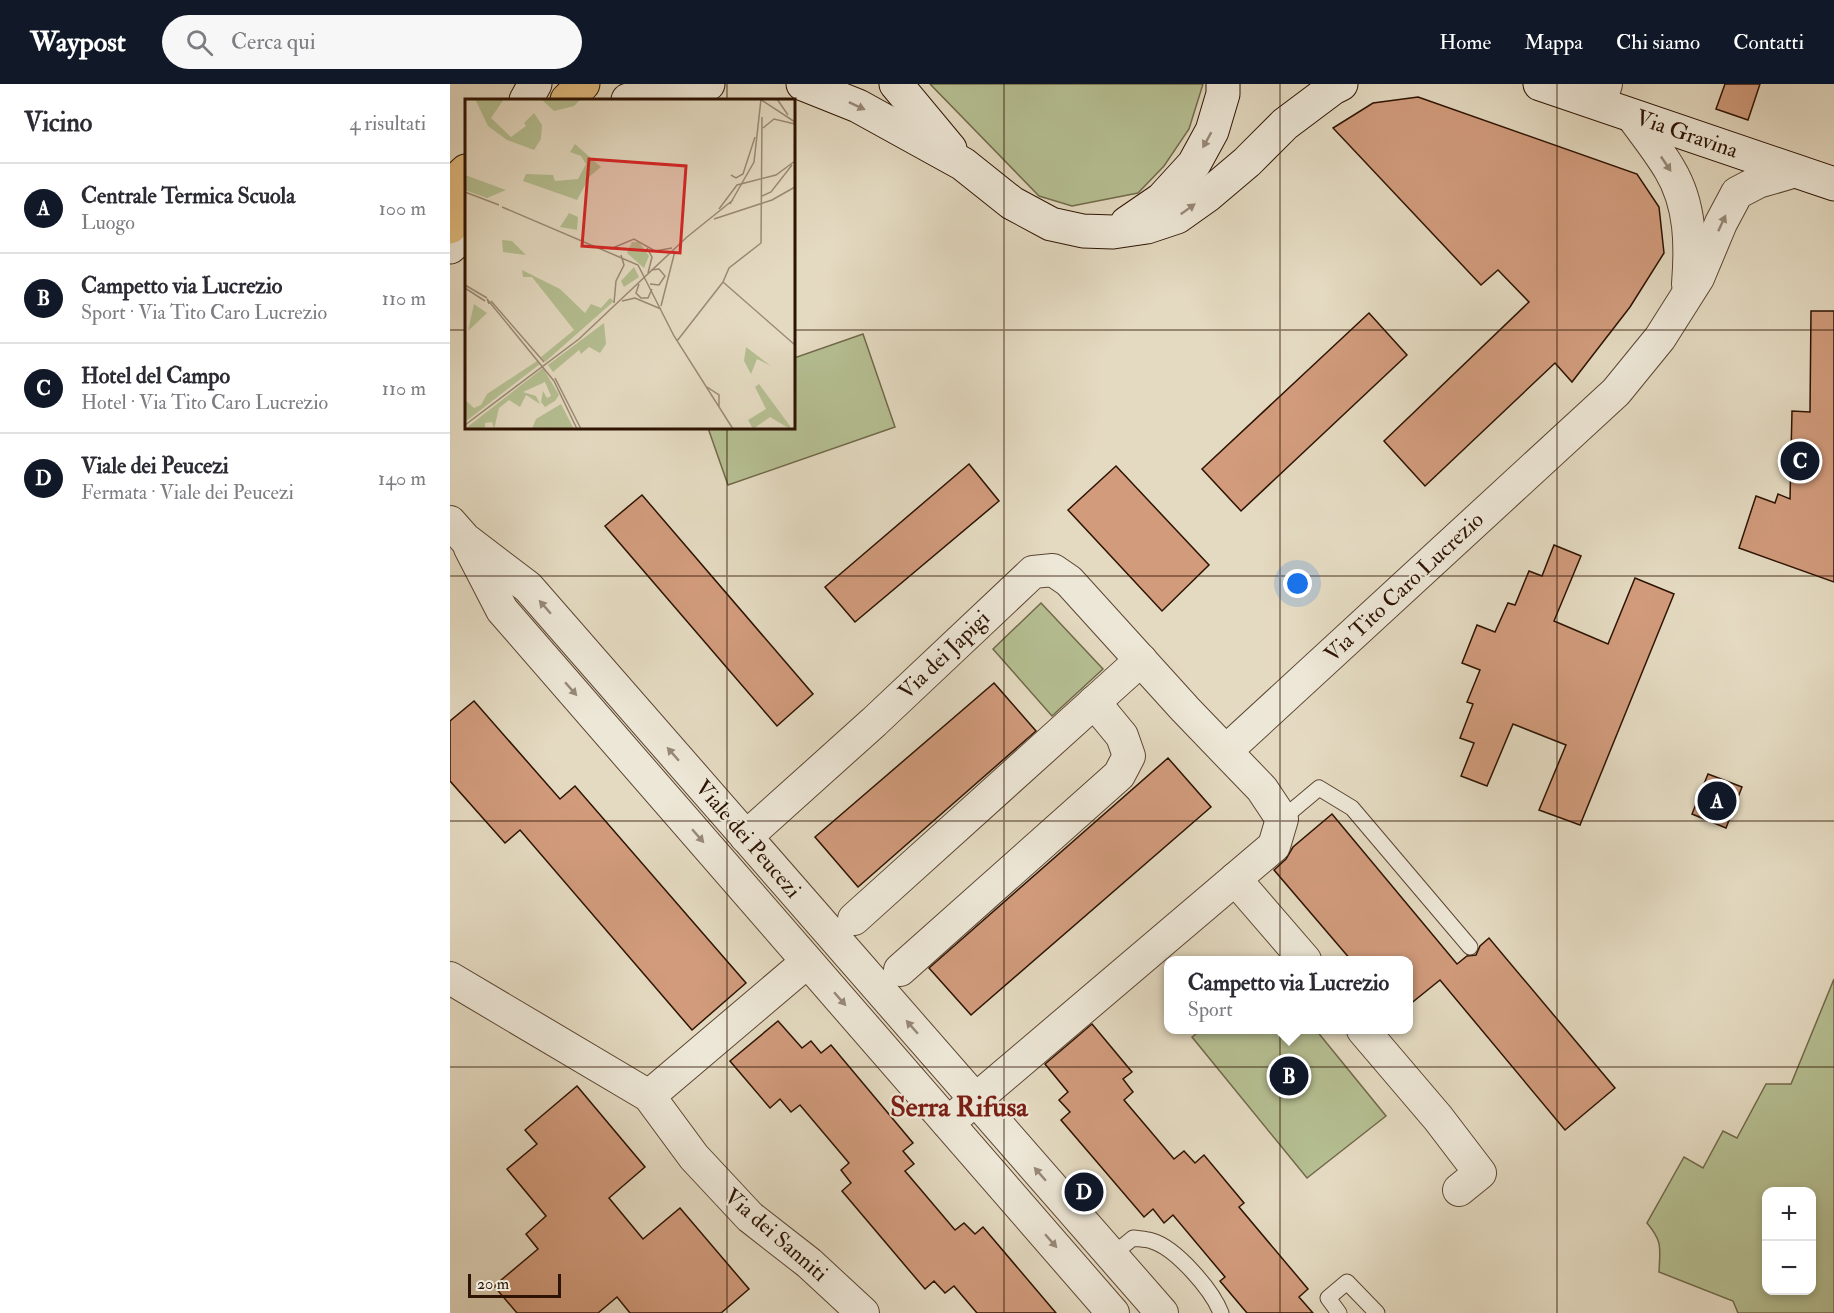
<!DOCTYPE html>
<html lang="it">
<meta charset="utf-8">
<style>
:root{--surface:#fff;--page:#f7f7f7;--text:#2b2b33;--muted:#7c7c81;--line:#e1e1e2;--accent:#111827}
body{margin:0;font-family:"IM FELL Double Pica",serif;background:var(--page);color:var(--text)}
.controls{position:absolute;right:18px;bottom:18px;display:grid;overflow:hidden;border-radius:12px;box-shadow:0 3px 9px #0003}
.controls button{width:54px;height:54px;display:grid;place-items:center;padding:0;border:0;border-bottom:2px solid var(--line);background:var(--surface);color:var(--text);font:30px sans-serif}
.scale{position:absolute;left:18px;bottom:15px;width:93px;box-sizing:border-box;padding-left:6px;border:3px solid #2d1302;border-top:0;font-size:16px;line-height:21px;white-space:nowrap;color:#2d1302;-webkit-text-stroke:4px #ede7d7;paint-order:stroke}
.you{position:absolute;left:848px;top:500px;width:21px;height:21px;margin:-15px;border:4px solid #fff;border-radius:50%;background:#1a73e8;box-shadow:0 0 0 9px #1a73e833}
.badge{display:grid;place-items:center;width:39px;height:39px;border-radius:50%;background:var(--accent);color:#fff;font-size:20px;font-weight:700}
.pin{position:absolute;translate:-50% -50%;border:3px solid #fff;box-shadow:0 2px 6px #0006}
.popup{position:absolute;left:714px;top:872px;width:249px;height:78px;box-sizing:border-box;display:grid;place-content:center;border-radius:12px;background:var(--surface);filter:drop-shadow(0 2px 4px #0005);font-size:20px;white-space:nowrap;color:var(--muted)}
.popup b{font-size:22px;color:var(--text)}
.popup::after{content:'';position:absolute;left:50%;top:100%;margin-left:-12px;border:12px solid transparent;border-top-color:var(--surface)}
.list{margin:0;padding:0;list-style:none}
h2{display:flex;justify-content:space-between;align-items:center;height:78px;margin:0;padding:0 24px;font-size:26px}
h2 small{font-size:20px;font-weight:400;color:var(--muted)}
.list li{display:grid;grid-template-columns:39px 1fr auto;gap:18px;align-items:center;box-sizing:border-box;height:90px;padding:0 24px;border-top:2px solid var(--line)}
.list b{display:block;font-size:22px;white-space:nowrap}
.list p{margin:0;font-size:20px;white-space:nowrap;color:var(--muted)}
.list em{font-size:20px;font-style:normal;color:var(--muted)}
.icon{flex:none;width:33px;height:33px;fill:none;stroke:currentColor;stroke-width:2;stroke-linecap:round;stroke-linejoin:round}
.map{position:relative;flex:none;width:1384px;height:1229px;overflow:hidden}
header{display:flex;align-items:center;gap:36px;box-sizing:border-box;height:84px;padding:0 30px;background:var(--accent);color:#fff}
header strong{font-size:28px}
nav{display:flex;gap:33px;margin-inline-start:auto;font-size:21px}
.search{width:420px;height:54px;background:var(--page);display:flex;align-items:center;gap:15px;box-sizing:border-box;padding:0 21px;border-radius:33px;color:var(--muted);font-size:22px}
main{display:flex}
aside{flex:1;background:var(--surface)}
.map>svg:first-child{display:block}
.green{fill:#b5bf92;stroke:#71694a;stroke-width:1.5;fill-rule:evenodd}
.building{fill:#d19b7c;stroke:#2d1302;stroke-width:1.5}
.lines{fill:none;stroke-linecap:round;stroke-linejoin:round}
.service-casing{stroke:#5b4532;stroke-width:17}
.minor-casing{stroke:#5b4532;stroke-width:34}
.secondary-casing{stroke:#2d1302;stroke-width:35}
.trunk-casing{stroke:#2d1302;stroke-width:35}
.service{stroke:#ede7d7;stroke-width:15}
.minor{stroke:#ede7d7;stroke-width:32}
.secondary{stroke:#ede7d7;stroke-width:33}
.trunk{stroke:#e2bd80;stroke-width:33}
.oneway{fill:#978877}
.grid{fill:none;stroke:#2d1302;stroke-width:1.5;stroke-opacity:0.55}
.labels{text-anchor:middle;dominant-baseline:central;stroke-width:4.5;stroke-linejoin:round;paint-order:stroke}
.street-label{font-size:22px;fill:#2d1302;stroke:#ede7d7}
.district-label{font-size:28px;font-weight:bold;fill:#7a1f14;stroke:#ede7d7}
.inset-road{fill:none;stroke:#9b8a75;stroke-width:1.5}
.view{fill:#d62828;fill-opacity:0.15;stroke:#d62828;stroke-width:3}
.inset-edge{fill:none;stroke:#2d1302;stroke-width:3}
</style>
<header>
<strong>Waypost</strong>
<div class="search"><svg class="icon" aria-label="search" viewBox="0 0 24 24"><circle cx="10" cy="10" r="6"/><path d="M15 15l6 6"/></svg>Cerca qui</div>
<nav><a>Home</a><a>Mappa</a><a>Chi siamo</a><a>Contatti</a></nav>
</header>
<main>
<aside>
<h2>Vicino<small>4 risultati</small></h2>
<ul class="list">
<li><span class="badge">A</span><div><b>Centrale Termica Scuola</b><p>Luogo</p></div><em>100 m</em></li>
<li><span class="badge">B</span><div><b>Campetto via Lucrezio</b><p>Sport · Via Tito Caro Lucrezio</p></div><em>110 m</em></li>
<li><span class="badge">C</span><div><b>Hotel del Campo</b><p>Hotel · Via Tito Caro Lucrezio</p></div><em>110 m</em></li>
<li><span class="badge">D</span><div><b>Viale dei Peucezi</b><p>Fermata · Viale dei Peucezi</p></div><em>140 m</em></li>
</ul>
</aside>
<div class="map">
<svg width="1384" height="1229" viewBox="0 0 1384 1229">
<rect width="100%" height="100%" fill="#e4dac1"/>
<filter id="stains"><feTurbulence type="fractalNoise" baseFrequency=".00333" numOctaves="4"/><feColorMatrix values="0 0 0 0 .2 0 0 0 0 .09 0 0 0 0 .02 0 0 0 .5 -.17"/></filter>
<radialGradient id="worn" r=".72"><stop offset=".6" stop-color="#630" stop-opacity="0"/><stop offset="1" stop-color="#630" stop-opacity=".3"/></radialGradient>
<g class="green">
<polygon points="480,0 753,0 739,45 714,82 688,109 622,122 589,112"/>
<polygon points="413,250 445,343 278,401 258,344 344,344 344,274"/>
<polygon points="591,519 653,585 602,632 543,565"/>
<path d="M1384,895V1229H1288L1283,1217L1209,1188C1210,1164 1213,1158 1197,1139L1234,1073L1253,1084L1273,1047L1287,1054L1316,1000H1341ZM1316,1108H1362V1206H1316Z"/>
<polygon points="751,946 866,946 936,1032 857,1094 742,953"/>
</g>
<g class="building">
<polygon points="1275,0 1310,0 1298,36 1266,25"/>
<polygon points="968,13 1187,90 1209,123 1214,169 1180,223 1122,298 1105,279 975,402 934,357 1079,218 1048,186 1031,201 883,44 923,19"/>
<polygon points="1361,227 1384,227 1384,498 1289,464 1306,412 1325,419 1328,410 1340,415 1342,327 1360,328"/>
<polygon points="919,229 957,271 791,427 752,385"/>
<polygon points="519,380 549,417 405,538 375,503"/>
<polygon points="666,382 759,481 712,527 618,426"/>
<polygon points="192,411 363,610 327,642 155,442"/>
<polygon points="1104,461 1131,472 1104,537 1158,560 1185,494 1224,510 1130,741 1089,726 1116,661 1063,640 1037,702 1011,692 1024,659 1010,654 1023,620 1017,618 1030,586 1012,579 1027,541 1045,548 1058,519 1065,521 1079,487 1092,492"/>
<polygon points="544,599 586,647 408,803 365,753"/>
<polygon points="24,617 110,715 125,702 296,899 242,946 70,746 55,759 0,697 0,637"/>
<polygon points="718,674 761,723 521,931 479,884"/>
<polygon points="1258,690 1292,703 1276,744 1242,730"/>
<polygon points="882,730 1007,880 1017,872 1026,871 1030,862 1039,854 1165,1004 1115,1046 990,896 959,921 959,876 901,876 824,786 836,775 843,763"/>
<polygon points="328,937 352,964 361,957 371,969 381,961 463,1059 453,1067 464,1080 455,1087 505,1146 514,1139 525,1150 533,1143 606,1229 527,1229 504,1202 495,1209 484,1197 475,1205 392,1107 401,1099 391,1086 399,1079 350,1021 341,1028 330,1015 320,1024 280,977"/>
<polygon points="642,940 682,988 673,995 683,1008 674,1016 724,1075 734,1067 745,1079 754,1071 794,1119 789,1123 858,1205 849,1213 863,1229 797,1229 770,1197 775,1193 723,1131 714,1139 703,1125 694,1133 611,1036 620,1028 609,1016 618,1008 595,980"/>
<polygon points="127,1002 195,1083 159,1114 193,1155 230,1124 299,1205 271,1229 180,1229 167,1213 148,1229 67,1229 44,1202 88,1165 76,1150 96,1132 57,1085 87,1060 75,1046"/>
</g>
<g class="lines">
<defs>
<g id="service">
<polyline points="832,735 869,704 902,724 1020,863"/>
<path d="M661,1172L683,1154C689,1155 696,1155 702,1157C726,1164 762,1206 771,1229"/>
<polyline points="889,1229 878,1214 897,1198 927,1229"/>
</g>
<g id="minor">
<polyline points="1150,20 1156,0"/>
<path d="M1182,32C1195,50 1209,67 1220,86C1241,121 1241,162 1238,200"/>
<polyline points="0,438 15,455 78,503 712,1229"/>
<polyline points="20,464 52,526 663,1229"/>
<polyline points="776,667 1166,308 1210,254 1248,194 1271,139 1287,109 1308,98 1346,87"/>
<polyline points="296,753 424,638 583,488 603,486 619,497 735,625 812,705 832,735 824,762 498,1039"/>
<polyline points="785,795 855,876"/>
<polyline points="404,835 691,576"/>
<polyline points="450,886 669,691 679,672 672,652 644,618"/>
<polyline points="0,894 199,1012 244,1073 300,1133 359,1179 413,1229"/>
<polyline points="913,946 988,1034 1030,1089 1009,1106"/>
<polyline points="199,1012 357,878"/>
</g>
<g id="secondary">
<polyline points="353,0 408,22 513,80 562,119 601,140 633,147 663,148 697,143 727,133 758,111 797,78 835,40 883,4 891,0"/>
<polyline points="446,0 500,65"/>
<polyline points="1090,0 1384,100"/>
<polyline points="76,16 85,0"/>
<polyline points="178,16 258,0"/>
<polyline points="677,139 712,115 744,80 762,47 773,10 773,0"/>
<polyline points="0,163 16,149"/>
</g>
<g id="trunk">
<polyline points="117,16 133,0"/>
<polyline points="0,102 16,87"/>
<polyline points="0,143 16,125"/>
</g>
</defs>
<use href="#service" class="service-casing"/>
<use href="#minor" class="minor-casing"/>
<use href="#secondary" class="secondary-casing"/>
<use href="#trunk" class="trunk-casing"/>
<use href="#service" class="service"/>
<use href="#minor" class="minor"/>
<use href="#secondary" class="secondary"/>
<use href="#trunk" class="trunk"/>
</g>
<defs><path id="oneway-solid" d="M-6-.8H1V-3.2L6.5 0L1 3.2V.8H-6Z" transform="scale(1.5)"/></defs>
<g class="oneway">
<use href="#oneway-solid" transform="translate(407 22) rotate(25)"/>
<use href="#oneway-solid" transform="translate(757 56) rotate(119)"/>
<use href="#oneway-solid" transform="translate(1216 80) rotate(56)"/>
<use href="#oneway-solid" transform="translate(738 125) rotate(-36)"/>
<use href="#oneway-solid" transform="translate(1272 139) rotate(-65)"/>
<use href="#oneway-solid" transform="translate(95 523) rotate(-131)"/>
<use href="#oneway-solid" transform="translate(121 605) rotate(49)"/>
<use href="#oneway-solid" transform="translate(223 670) rotate(-131)"/>
<use href="#oneway-solid" transform="translate(248 752) rotate(49)"/>
<use href="#oneway-solid" transform="translate(390 915) rotate(49)"/>
<use href="#oneway-solid" transform="translate(462 943) rotate(-131)"/>
<use href="#oneway-solid" transform="translate(590 1090) rotate(-131)"/>
<use href="#oneway-solid" transform="translate(601 1157) rotate(49)"/>
</g>
<path class="grid" d="M277,0V16M554,0V1229M830,0V1229M1107,0V1229M0,246H16M344,246H1384M277,344V1229M0,492H1384M0,737H1384M0,983H1384"/>
<g class="labels">
<g class="street-label">
<text transform="translate(1237 50) rotate(19)">Via Gravina</text>
<text transform="translate(954 503) rotate(-43)">Via Tito Caro Lucrezio</text>
<text transform="translate(494 571) rotate(-44)">Via dei Japigi</text>
<text transform="translate(298 755) rotate(49)">Viale dei Peucezi</text>
<text transform="translate(326 1151) rotate(41)">Via dei Sanniti</text>
</g>
<g class="district-label">
<text x="509" y="1023">Serra Rifusa</text>
</g>
</g>
<g transform="translate(15 15)">
<rect width="330" height="330" fill="#e4dac1"/>
<path d="M10,0H39L26,19L46,38L61,27L59,24L69,14L77,26L76,40L69,51L42,41L23,27ZM76,0H116L109,7L89,12ZM110,45L136,68L125,77L112,101L58,82L61,75L88,76L90,82L113,80L121,65L116,57L105,53ZM0,76L41,91L22,99L0,91ZM104,114L113,118L112,131L95,128ZM37,141L47,142L61,156L38,153ZM167,143H174L184,157L179,169L162,154ZM169,168L174,178L159,188L156,182ZM57,171L95,190L120,214L126,205L136,209L145,199L149,202L80,263L76,258L109,231L67,178H58ZM9,205L22,214L3,232ZM139,224L141,245L135,254L124,248L116,255L114,251L88,273L83,266ZM281,248L298,261L306,267L292,260L286,275L279,262ZM72,262L75,265L0,323V301L9,309L16,306L22,295ZM78,269L94,296L90,302L80,308L76,303L78,292L82,299L86,297L80,283L58,293L71,297L75,305L61,296L55,308L44,301L34,309L29,330L27,323L20,324V330H0ZM294,285L325,327V330L305,318L288,330L283,321L301,310L290,288ZM96,305L109,330H67L71,320Z" fill="#b5bf92"/>
<path class="inset-road" d="M295,0L330,23M312,0L323,16M298,29L309,20L330,25M266,76L271,79L278,75L290,38M0,93L34,106M297,97L306,93L327,66M265,105L289,63L296,0M37,108L173,166L209,237L268,330M254,110L272,86L311,76L330,62M249,120L307,101L330,88M182,149L187,158L183,174M145,150L169,140L190,152L207,149M258,183L330,246M174,185L171,194L176,199H183L187,190M185,185L194,186L200,177L194,170L186,171M0,186L22,199M0,189L20,202M26,202L79,263M157,202L170,199L196,210M149,204L151,182L159,166L156,156M24,205L22,200L89,282L112,330M196,207L210,152M212,242L258,183L264,169L296,144L297,18M90,279L116,330M242,288L254,296V308M0,326L114,240L222,138L268,101"/>
<path class="view" d="M124,60L221,67L215,154L117,147Z"/>
<rect width="330" height="330" class="inset-edge"/>
</g>
<rect width="100%" height="100%" filter="url(#stains)"/>
<rect width="100%" height="100%" fill="url(#worn)"/>
</svg>
<div class="controls">
<button>+</button>
<button>−</button>
</div>
<div class="scale">20 m</div>
<div class="you"></div>
<div class="pin badge" style="left:1267px;top:717px">A</div>
<div class="pin badge" style="left:839px;top:992px">B</div>
<div class="popup"><b>Campetto via Lucrezio</b>Sport</div>
<div class="pin badge" style="left:1350px;top:377px">C</div>
<div class="pin badge" style="left:634px;top:1108px">D</div>
</div>
</main>
